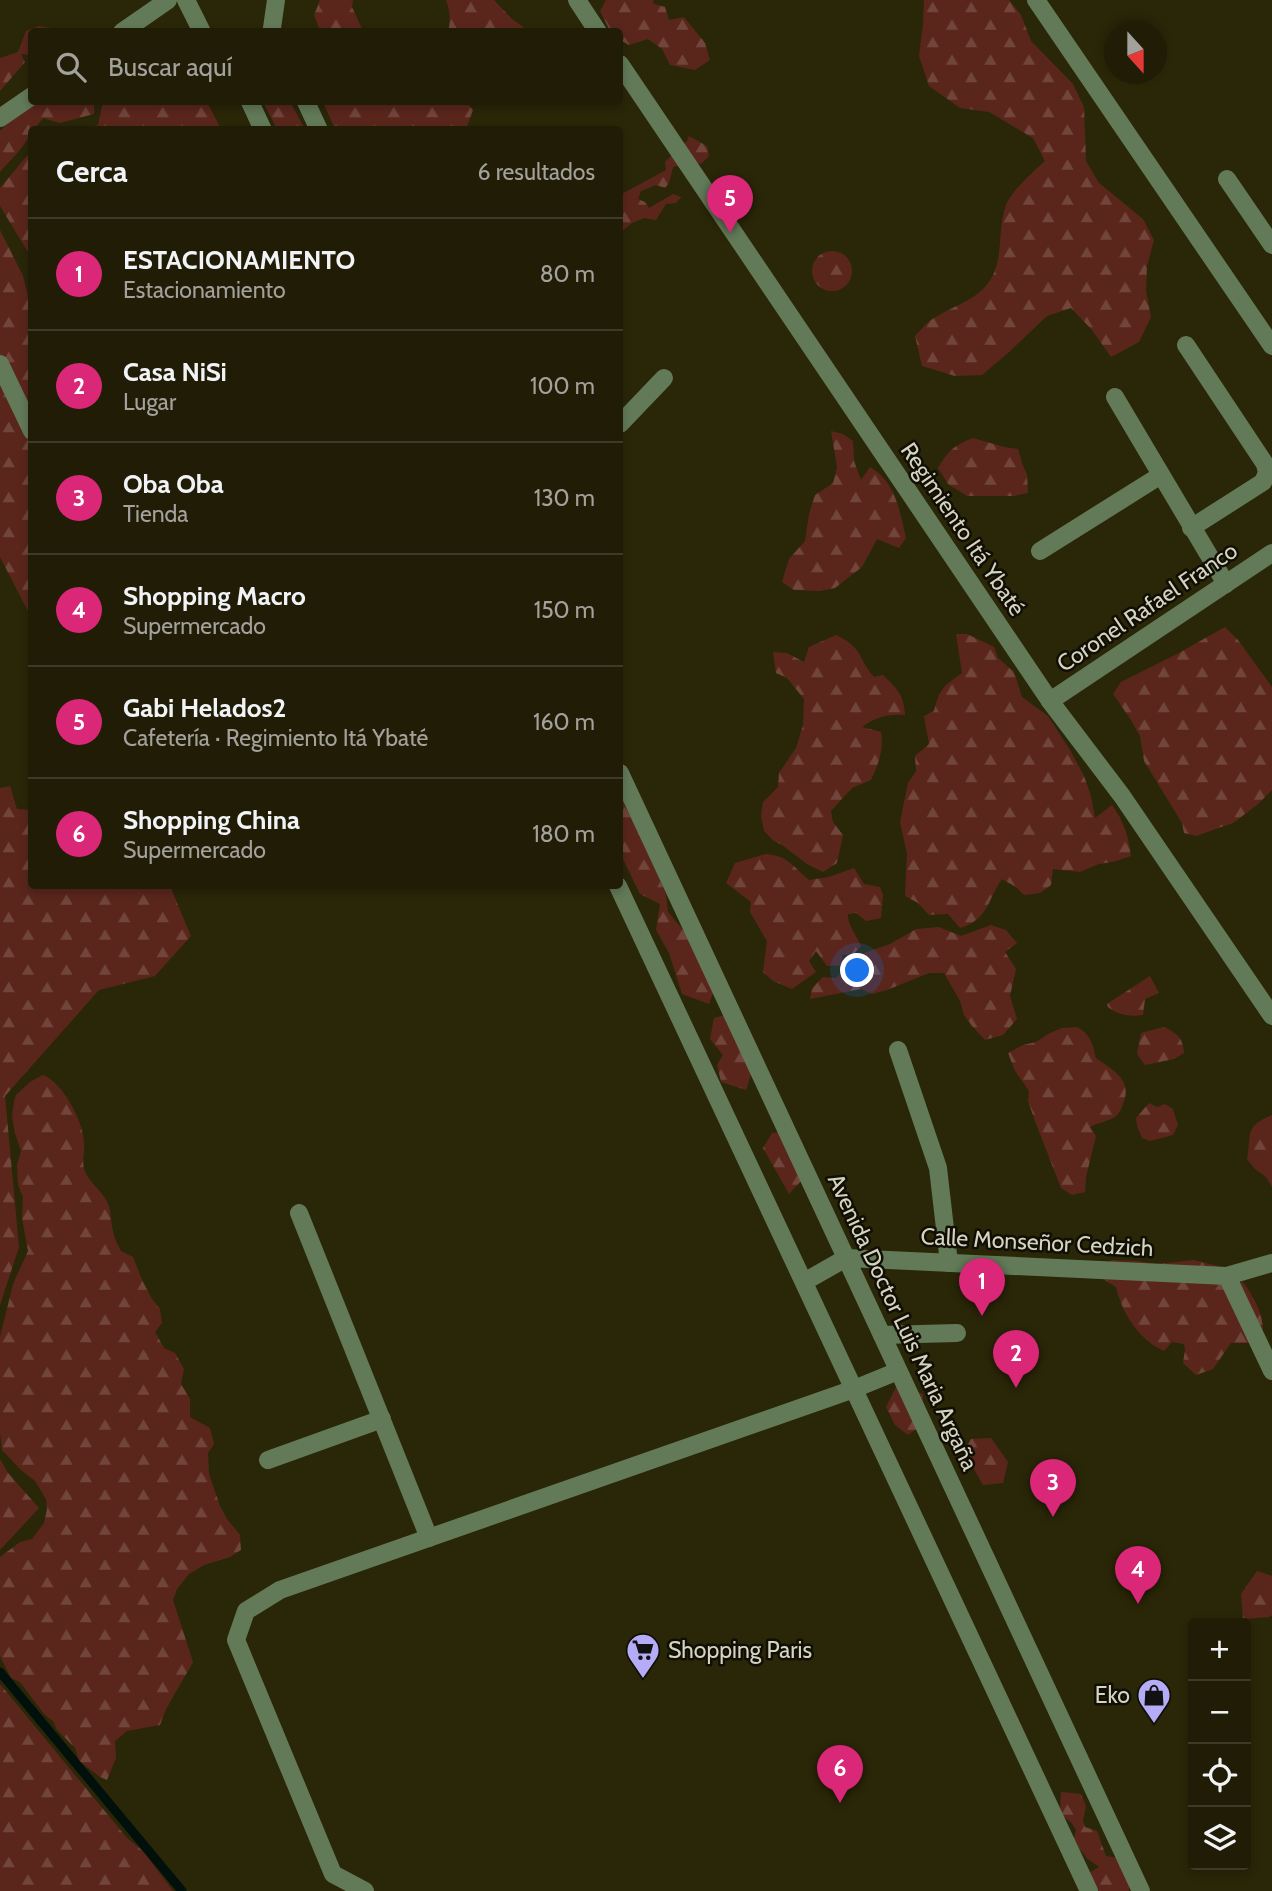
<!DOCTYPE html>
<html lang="es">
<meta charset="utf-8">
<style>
:root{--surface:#201c06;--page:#2d2914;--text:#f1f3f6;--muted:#a2a19b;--line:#3d3a28;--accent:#db2777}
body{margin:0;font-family:Cabin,sans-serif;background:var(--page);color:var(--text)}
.controls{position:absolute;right:21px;bottom:21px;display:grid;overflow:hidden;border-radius:7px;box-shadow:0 4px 10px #0003}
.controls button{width:63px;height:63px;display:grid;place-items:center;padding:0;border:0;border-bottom:2px solid var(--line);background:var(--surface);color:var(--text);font:35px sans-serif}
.compass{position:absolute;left:1104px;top:21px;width:63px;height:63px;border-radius:50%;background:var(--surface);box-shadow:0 4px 10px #0003;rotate:159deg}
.you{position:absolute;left:858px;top:971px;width:24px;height:24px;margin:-18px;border:5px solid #fff;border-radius:50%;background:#1a73e8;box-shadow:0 0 0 10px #1a73e833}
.badge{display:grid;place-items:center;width:46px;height:46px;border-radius:50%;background:var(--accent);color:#fff;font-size:23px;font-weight:700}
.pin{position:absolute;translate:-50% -58px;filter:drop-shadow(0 2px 4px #0008)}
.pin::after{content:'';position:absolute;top:37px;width:24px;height:21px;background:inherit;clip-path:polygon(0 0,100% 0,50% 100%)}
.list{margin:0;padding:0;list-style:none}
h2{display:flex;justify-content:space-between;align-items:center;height:91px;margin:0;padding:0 28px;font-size:30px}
h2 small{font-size:23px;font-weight:400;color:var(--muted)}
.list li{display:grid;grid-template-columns:46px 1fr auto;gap:21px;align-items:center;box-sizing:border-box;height:112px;padding:0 28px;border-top:2px solid var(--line)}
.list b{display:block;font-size:26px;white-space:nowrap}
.list p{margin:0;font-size:23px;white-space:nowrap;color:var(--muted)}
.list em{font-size:23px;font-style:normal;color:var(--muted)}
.icon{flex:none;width:38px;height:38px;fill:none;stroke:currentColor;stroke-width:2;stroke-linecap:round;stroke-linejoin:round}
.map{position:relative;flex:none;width:1272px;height:1891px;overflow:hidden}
.search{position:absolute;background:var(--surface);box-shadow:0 4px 10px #0003;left:28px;top:28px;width:595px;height:77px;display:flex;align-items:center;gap:18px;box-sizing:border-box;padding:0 24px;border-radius:7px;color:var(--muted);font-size:26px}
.panel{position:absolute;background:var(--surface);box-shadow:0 4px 10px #0003;left:28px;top:126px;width:595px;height:763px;border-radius:7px}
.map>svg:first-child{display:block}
.forest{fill:url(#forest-firs)}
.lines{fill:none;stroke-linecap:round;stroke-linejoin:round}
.stream{stroke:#02100b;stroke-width:9}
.minor{stroke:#627a58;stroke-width:18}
.labels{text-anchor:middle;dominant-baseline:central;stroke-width:5;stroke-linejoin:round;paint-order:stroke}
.street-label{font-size:23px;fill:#d5d4c3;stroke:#110f04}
.poi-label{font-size:23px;fill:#d5d4c3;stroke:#110f04;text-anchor:start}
</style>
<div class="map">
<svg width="1272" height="1891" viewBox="0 0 1272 1891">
<defs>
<pattern id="forest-firs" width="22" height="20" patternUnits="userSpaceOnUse" patternTransform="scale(1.75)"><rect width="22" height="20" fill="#5a261c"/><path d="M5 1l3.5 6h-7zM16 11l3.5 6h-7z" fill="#71453b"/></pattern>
</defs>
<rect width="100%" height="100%" fill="#2a2608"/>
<g class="forest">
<polygon points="320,0 353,0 352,7 363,31 318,31 319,28 314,15"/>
<path d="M446,0H494L512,19L522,26L527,31H448C451,20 450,11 446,0Z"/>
<polygon points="606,0 653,0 654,4 665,7 669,20 684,17 705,43 710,60 695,70 670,65 662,49 648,39 629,45 620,40 620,32 610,31 600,11"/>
<path d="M924,0H1009L1021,15L1031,41L1073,84L1084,107L1086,161L1099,183L1143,219L1154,240L1147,266L1146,291L1151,317L1139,342L1111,357L1092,330L1071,308L1047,316L1008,353L982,375L955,376L922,366L915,336C921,330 927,322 934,318C951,307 971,302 985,287C1006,264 996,232 1006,205C1011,191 1034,171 1045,161L1033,138L989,112L960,108L929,86L919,56L923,24Z"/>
<polygon points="39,26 51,28 53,31 32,32 31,55 21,54 25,62 0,91 0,58 18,52 26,31"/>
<path d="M31,101L94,102V114L60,123L43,118L34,129L32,130C27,145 11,159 0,172V131Z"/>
<polygon points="103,102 207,102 221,129 82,129 98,125"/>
<polygon points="263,102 290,102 305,129 277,129"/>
<polygon points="323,102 466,102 473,110 466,129 335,129"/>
<polygon points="689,136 707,146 709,156 701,164 693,162 673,167 669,183 665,188 656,185 641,191 638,199 645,202 649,208 673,194 681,197 676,203 666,204 656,220 644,218 632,223 620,233 620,195 666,170 665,162 687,141"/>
<polygon points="31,151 32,256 31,257 0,206 0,188"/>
<polygon points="0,230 23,276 31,308 31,617 0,557"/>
<circle cx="832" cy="271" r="20"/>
<path d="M831,431L843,434L853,441L854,461L861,480L870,467C895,481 900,511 906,538L899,548L877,539L862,567L835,588L820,591L794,590L782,582L789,559L805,541L809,514L815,495L833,483L837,467Z"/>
<path d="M973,438L1004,447L1018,449L1022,463L1027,475L1028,493L1014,496H967L948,484L938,468C949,450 953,446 973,438Z"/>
<polygon points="1225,627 1238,640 1272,687 1272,790 1257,805 1233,823 1196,836 1184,833 1182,823 1144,761 1140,736 1131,720 1113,694 1121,682 1177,654"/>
<path d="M956,634H967L994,647L998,658L1014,672L1022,697L1048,716L1070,750L1084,776L1091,796L1095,818L1112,805C1124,822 1128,835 1131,856L1113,862L1099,864L1080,872L1053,869L1051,885L1040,893L1024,895L1016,887L1002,879C987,900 989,919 960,928L948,914L929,915L918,903L905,896L907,854L900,822L908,783L916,771L915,756L929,744L924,716L934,711C940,688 943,687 962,673Z"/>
<path d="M836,635C864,648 857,658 874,677L883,675C897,689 904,694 905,715C887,714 876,717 862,727L881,732C884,750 878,765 871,780L852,788L831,811L833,822L843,835L837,863L823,872L807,864L782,845L774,841L764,831L761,816L763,802L778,787L779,773L796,748L803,725L804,699L787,678L776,673L773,652L787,653L804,662L809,647Z"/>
<polygon points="10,786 17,809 31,810 32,886 170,886 191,936 155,976 99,990 5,1096 19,1247 0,1305 0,788"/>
<polygon points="620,789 666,894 668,912 684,931 693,947 717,982 709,1004 682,994 669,953 656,930 660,904 640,894 620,853"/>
<path d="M766,854C789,856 793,867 809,880L829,877L854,868L864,884L880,887L883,895L881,918L866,921L856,913L848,914C847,925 857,936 861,946L854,954L842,955L843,965L827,966L816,951L809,961L816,972L792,989L773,981L763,972L767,941L750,912L751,902L726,883L735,863Z"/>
<polygon points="991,925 1006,930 1017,943 1005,952 1016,969 1010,996 1017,1019 1003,1035 985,1040 972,1026 964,1015 960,1001 944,973 929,973 887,990 872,994 861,989 810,999 812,988 823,977 836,978 864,953 890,944 916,929 939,927 961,936"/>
<path d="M1150,976L1159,993L1145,999L1143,1015C1129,1017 1119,1015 1108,1007L1107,1004Z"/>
<polygon points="728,1014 735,1020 734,1041 746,1050 752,1071 746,1090 721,1082 717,1065 723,1055 710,1039 714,1018"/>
<path d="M1077,1027C1091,1035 1092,1043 1096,1058C1111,1069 1132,1079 1124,1101C1121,1109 1120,1115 1111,1119C1104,1122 1097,1123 1090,1127L1096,1136L1086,1177L1085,1192L1072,1195L1061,1188L1035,1121L1028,1101L1029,1091L1015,1071L1008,1053L1023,1045L1036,1042L1048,1034L1062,1028Z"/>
<path d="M1164,1027C1177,1033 1183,1038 1184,1053L1174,1059L1145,1065L1137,1054L1141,1033Z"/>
<path d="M43,1075C63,1083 83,1121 84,1142C85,1151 82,1160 84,1169C88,1182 100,1189 106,1200C112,1209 110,1221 113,1231C114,1238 118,1245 121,1251L133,1257L143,1282L152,1299L160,1309L162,1323L155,1332L164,1348L175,1353L184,1369L181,1384L190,1399V1417L210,1428L214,1444L208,1453L209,1474L220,1506L227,1519L240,1535L241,1550L230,1557L204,1565L189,1574L177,1589L173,1600L193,1662C182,1683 167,1703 160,1725L127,1731L115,1741L116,1758L107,1780L100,1777L79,1761L75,1748L57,1730L53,1721L45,1715L20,1682L11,1678L0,1656V1557L20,1542L32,1539L44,1523L47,1509L46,1499L35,1481L21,1470L2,1450L0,1432V1337L13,1284L28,1251L22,1218L23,1197L18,1185L17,1165L21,1151L15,1133L12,1117L14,1101L16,1095L30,1082Z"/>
<polygon points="1149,1103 1157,1107 1165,1104 1173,1109 1178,1125 1173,1135 1150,1141 1142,1138 1137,1126 1136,1118"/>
<path d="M1272,1115V1187L1266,1177L1255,1169L1247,1159C1252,1135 1243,1127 1272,1115Z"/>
<polygon points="784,1132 803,1179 789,1194 763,1148 772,1133"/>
<path d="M1111,1260L1137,1261L1157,1264L1194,1260L1218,1266L1225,1286L1243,1282C1255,1299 1264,1315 1263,1335L1251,1343H1231L1213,1369L1196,1375L1183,1363L1185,1350L1184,1344L1172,1342L1164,1351C1139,1340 1122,1313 1116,1287L1098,1276Z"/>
<polygon points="897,1385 923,1394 922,1425 908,1435 895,1425 886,1407"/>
<polygon points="991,1438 1008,1462 1003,1483 983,1485 964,1451 971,1439"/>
<polygon points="0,1459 8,1473 39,1508 0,1550"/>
<polygon points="1257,1571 1272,1576 1272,1615 1269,1617 1243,1619 1241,1594"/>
<polygon points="0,1684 127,1838 143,1851 173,1891 0,1891"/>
<polygon points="1061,1792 1081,1794 1086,1806 1083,1820 1085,1827 1097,1831 1106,1856 1118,1858 1130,1872 1129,1891 1098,1891 1087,1874 1099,1867 1088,1859 1073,1842 1076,1830 1071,1822 1060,1815"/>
</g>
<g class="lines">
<polyline class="stream" points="0,1672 182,1891"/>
<g class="minor">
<polyline points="186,0 202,32"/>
<polyline points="577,0 598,32"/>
<polyline points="1036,0 1272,346"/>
<polyline points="122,32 168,0"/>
<polyline points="273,32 272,28 276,0"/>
<polyline points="620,64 1050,701 1122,796 1272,1016"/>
<polyline points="250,102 263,130"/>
<polyline points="306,102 319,130"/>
<polyline points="0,118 32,96"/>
<polyline points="1227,179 1272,245"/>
<polyline points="1186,345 1265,464 1267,473 1263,482 1191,528"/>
<polyline points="0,364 32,431"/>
<polyline points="1115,397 1226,584"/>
<polyline points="620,424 664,378"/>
<polyline points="1040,551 1161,475"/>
<polyline points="1050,701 1272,553"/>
<polyline points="620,773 1141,1891"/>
<polyline points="618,886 1089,1891"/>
<polyline points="898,1050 938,1168 949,1263"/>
<polyline points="299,1213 429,1538"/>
<polyline points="1227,1276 1272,1371"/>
<polyline points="804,1282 846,1258 1227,1276 1272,1263"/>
<polyline points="882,1335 957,1333"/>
<polyline points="268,1460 382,1419"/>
<polyline points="365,1891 333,1874 236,1640 246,1611 280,1590 854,1389 898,1371"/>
</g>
</g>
<defs>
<symbol id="supermarket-pin" viewBox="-11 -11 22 30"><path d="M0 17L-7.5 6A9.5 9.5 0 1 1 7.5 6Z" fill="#b5acf8" stroke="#110f04"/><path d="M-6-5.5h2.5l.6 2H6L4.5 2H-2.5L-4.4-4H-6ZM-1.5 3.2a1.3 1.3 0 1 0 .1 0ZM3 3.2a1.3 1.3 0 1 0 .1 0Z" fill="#111"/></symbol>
<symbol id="shop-pin" viewBox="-11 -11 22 30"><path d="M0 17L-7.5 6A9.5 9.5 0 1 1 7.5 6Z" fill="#b5acf8" stroke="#110f04"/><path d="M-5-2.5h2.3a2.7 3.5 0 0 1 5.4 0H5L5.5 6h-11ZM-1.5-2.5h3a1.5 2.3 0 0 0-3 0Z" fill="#111"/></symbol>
</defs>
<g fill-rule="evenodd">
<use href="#supermarket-pin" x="624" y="1631" width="38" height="52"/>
<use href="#shop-pin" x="1135" y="1676" width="38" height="52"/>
</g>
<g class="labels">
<g class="street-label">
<text transform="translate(963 529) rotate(56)">Regimiento Itá Ybaté</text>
<text transform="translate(1147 607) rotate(-34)">Coronel Rafael Franco</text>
<text transform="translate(1037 1242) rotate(3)">Calle Monseñor Cedzich</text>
<text transform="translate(903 1322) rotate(65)">Avenida Doctor Luis Maria Argaña</text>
</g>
<g class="poi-label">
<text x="668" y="1650">Shopping Paris</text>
<text x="1130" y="1695" text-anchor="end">Eko</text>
</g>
</g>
</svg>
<div class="controls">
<button>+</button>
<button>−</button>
<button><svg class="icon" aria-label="locate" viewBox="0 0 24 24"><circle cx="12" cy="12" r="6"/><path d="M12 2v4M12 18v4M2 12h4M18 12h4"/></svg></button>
<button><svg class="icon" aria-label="layers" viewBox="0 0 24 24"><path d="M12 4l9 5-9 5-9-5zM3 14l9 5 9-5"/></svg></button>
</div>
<svg class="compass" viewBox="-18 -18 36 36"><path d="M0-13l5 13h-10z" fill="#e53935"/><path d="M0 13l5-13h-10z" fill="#a2a19b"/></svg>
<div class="you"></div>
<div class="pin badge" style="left:982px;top:1316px">1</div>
<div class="pin badge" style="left:1016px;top:1388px">2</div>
<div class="pin badge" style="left:1053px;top:1517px">3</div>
<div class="pin badge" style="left:1138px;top:1604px">4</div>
<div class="pin badge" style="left:730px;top:233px">5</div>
<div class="pin badge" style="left:840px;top:1803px">6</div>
<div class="search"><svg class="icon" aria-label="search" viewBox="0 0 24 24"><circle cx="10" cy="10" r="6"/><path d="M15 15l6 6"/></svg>Buscar aquí</div>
<section class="panel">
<h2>Cerca<small>6 resultados</small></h2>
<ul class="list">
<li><span class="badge">1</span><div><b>ESTACIONAMIENTO</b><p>Estacionamiento</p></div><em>80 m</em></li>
<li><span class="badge">2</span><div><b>Casa NiSi</b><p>Lugar</p></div><em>100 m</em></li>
<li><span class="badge">3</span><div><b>Oba Oba</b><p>Tienda</p></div><em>130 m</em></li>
<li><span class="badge">4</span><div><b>Shopping Macro</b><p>Supermercado</p></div><em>150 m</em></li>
<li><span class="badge">5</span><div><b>Gabi Helados2</b><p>Cafetería · Regimiento Itá Ybaté</p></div><em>160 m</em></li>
<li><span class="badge">6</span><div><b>Shopping China</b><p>Supermercado</p></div><em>180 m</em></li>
</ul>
</section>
</div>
